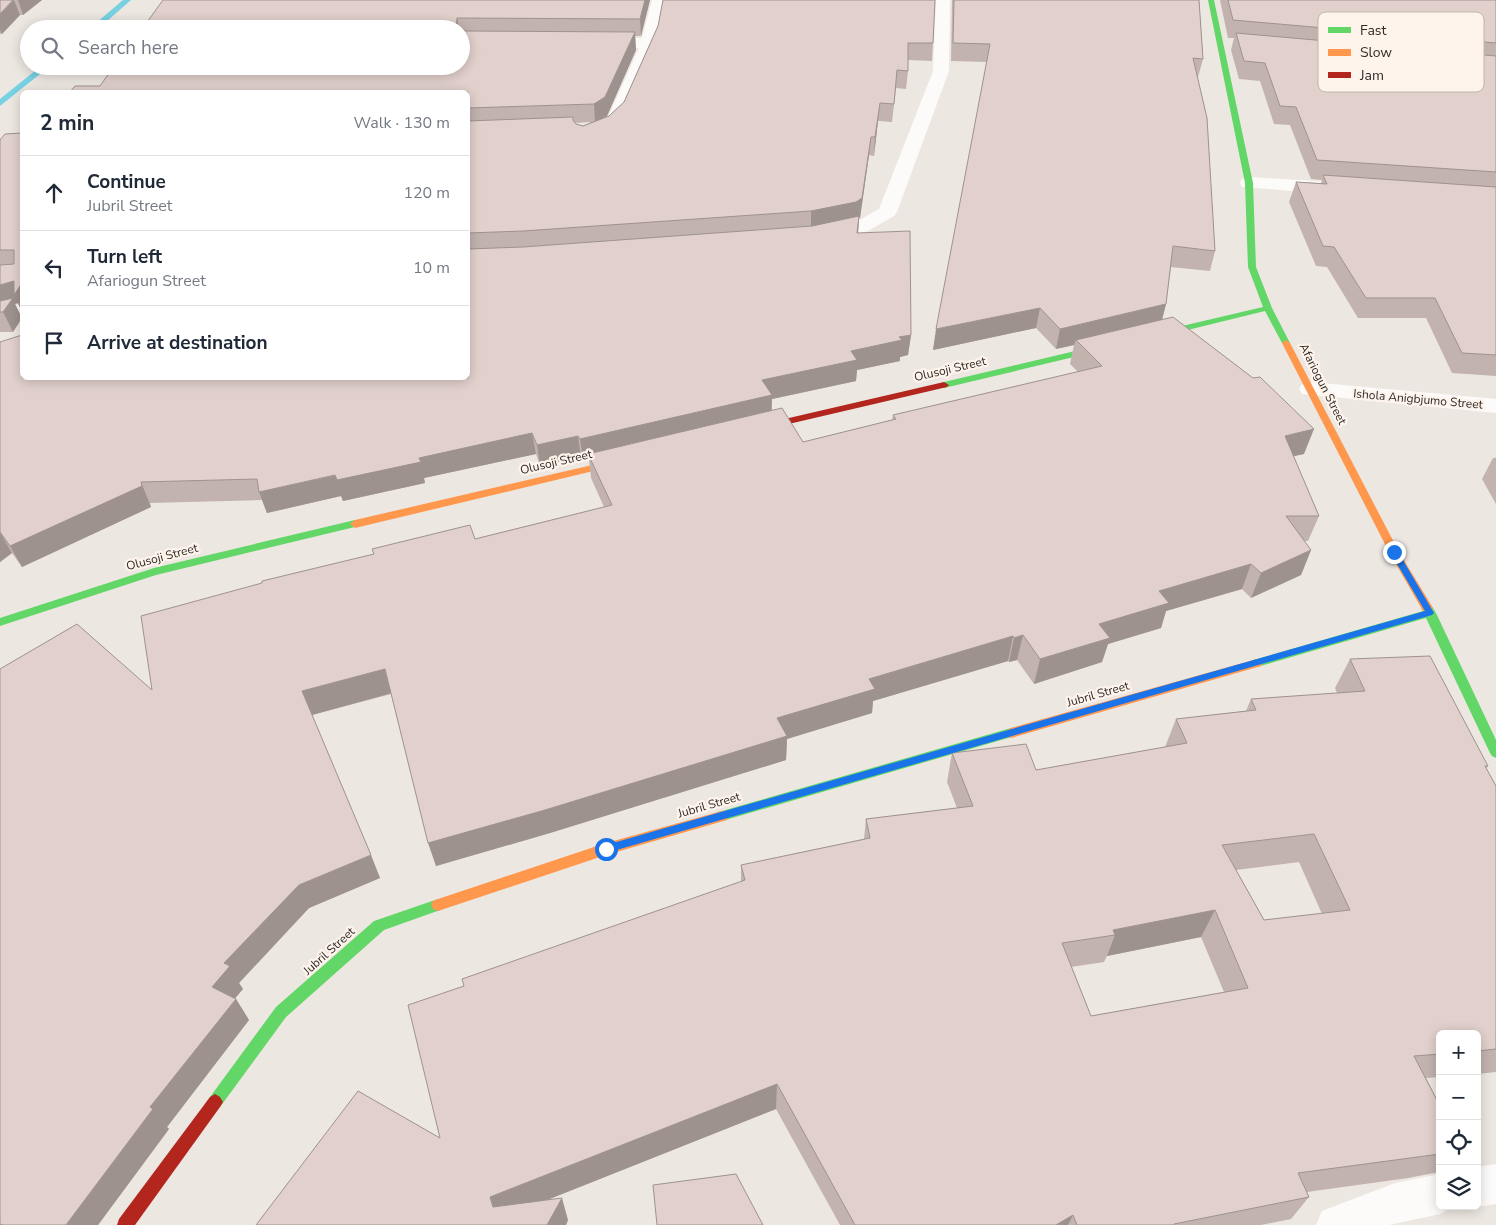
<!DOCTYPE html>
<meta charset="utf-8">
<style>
:root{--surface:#fff;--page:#f2f2f3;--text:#1f2937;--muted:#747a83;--line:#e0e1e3}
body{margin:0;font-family:"Nunito Sans",sans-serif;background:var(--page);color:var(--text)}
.controls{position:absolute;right:15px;bottom:15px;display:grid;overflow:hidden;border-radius:8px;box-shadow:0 2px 12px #0003}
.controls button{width:45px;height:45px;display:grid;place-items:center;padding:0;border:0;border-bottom:1px solid var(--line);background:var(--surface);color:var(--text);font:25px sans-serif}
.stop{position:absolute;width:15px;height:15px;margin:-11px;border:4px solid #1a73e8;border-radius:50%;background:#fff}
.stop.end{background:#1a73e8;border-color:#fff;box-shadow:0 1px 5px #0008}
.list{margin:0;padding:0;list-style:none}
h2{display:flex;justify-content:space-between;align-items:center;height:65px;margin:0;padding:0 20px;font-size:21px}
h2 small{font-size:16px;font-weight:400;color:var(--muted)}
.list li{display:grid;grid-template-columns:32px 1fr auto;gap:15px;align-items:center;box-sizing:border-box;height:75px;padding:0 20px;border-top:1px solid var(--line)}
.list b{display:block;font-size:19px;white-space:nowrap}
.list p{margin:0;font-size:16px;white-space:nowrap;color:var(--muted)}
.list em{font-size:16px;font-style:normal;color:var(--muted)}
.icon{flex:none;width:28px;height:28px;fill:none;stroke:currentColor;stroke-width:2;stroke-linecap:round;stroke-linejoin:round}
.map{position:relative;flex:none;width:1496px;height:1225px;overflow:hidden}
.search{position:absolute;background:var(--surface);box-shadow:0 2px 12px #0003;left:20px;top:20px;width:450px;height:55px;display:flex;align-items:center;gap:12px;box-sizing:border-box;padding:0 18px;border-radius:28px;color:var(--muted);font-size:19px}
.panel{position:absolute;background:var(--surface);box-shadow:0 2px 12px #0003;left:20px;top:90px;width:450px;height:290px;border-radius:8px}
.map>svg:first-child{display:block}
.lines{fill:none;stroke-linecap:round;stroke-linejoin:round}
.stream{fill:#77d1e2;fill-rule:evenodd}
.street{fill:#fcfbfa;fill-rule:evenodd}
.fast{fill:#63d668;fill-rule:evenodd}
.slow{fill:#ff974d;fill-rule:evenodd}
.jam{fill:#b3261e;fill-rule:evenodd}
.wall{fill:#c2b3af;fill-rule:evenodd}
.shaded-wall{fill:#9e928f}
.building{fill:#e1d0cc;stroke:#9e928f;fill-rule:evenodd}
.route{fill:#1a73e8}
.labels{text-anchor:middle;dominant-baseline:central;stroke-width:4.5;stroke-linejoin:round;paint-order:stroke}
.street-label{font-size:12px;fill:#2e2a26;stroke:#fef4ec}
.key{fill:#fef4ec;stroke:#c0b7b1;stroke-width:1}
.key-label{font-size:14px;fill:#2e2a26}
</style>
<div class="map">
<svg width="1496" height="1225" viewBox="0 0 1496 1225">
<rect width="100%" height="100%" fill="#ede7e1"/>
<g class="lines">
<g class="stream">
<polygon points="123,0 131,0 98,29 89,29"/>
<polygon points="41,66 50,66 0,106 0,99"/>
</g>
<g class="street">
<polygon points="652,0 666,0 657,43 624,120 604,135 598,136 592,135 589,131 608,117 639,48 598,48 592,46 590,43 592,40 598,38 642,38"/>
<polygon points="936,0 950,0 949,71 897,212 894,216 868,231 823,242 816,240 813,236 816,232 854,223 879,209 933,71"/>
<polygon points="1249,177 1332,182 1339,184 1341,188 1339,192 1332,194 1242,187 1240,183 1242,179"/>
<polygon points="22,303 22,316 0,323 0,310"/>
<polygon points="1310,382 1496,399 1496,413 1302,394 1299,389 1302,384"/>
<polygon points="1496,1164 1496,1204 1477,1207 1476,1206 1477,1167"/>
<polygon points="1440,1174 1440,1206 1455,1206 1440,1214 1389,1225 1316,1225 1322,1211 1395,1183"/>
</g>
<g class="fast">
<polygon points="1208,0 1214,0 1253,183 1256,267 1272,308 1290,343 1286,346 1282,343 1265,311 1151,339 1147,336 1148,334 1263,307 1248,267 1245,183"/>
<polygon points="1109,343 1112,344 1112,348 944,388 939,385 944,382"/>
<polygon points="355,520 360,524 359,526 156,575 0,626 0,618 154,568"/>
<polygon points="1427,604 1431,605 1436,613 1496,740 1496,758 1492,756 1490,753 1426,618 1257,667 1253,666 1251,663 1253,660 1257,659 1423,611 1421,608 1423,605"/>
<polygon points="1011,728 1015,730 1017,733 1015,736 722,821 717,820 716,816 717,812 722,811"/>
<polygon points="438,899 443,901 445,905 443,909 384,930 286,1017 220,1107 215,1110 210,1107 207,1102 210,1097 276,1007 374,921"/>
</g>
<g class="slow">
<polygon points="1286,340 1290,343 1399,552 1433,608 1431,611 1423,611 1389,552 1282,343"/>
<polygon points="627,457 632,460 631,462 355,528 350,524 355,520"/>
<polygon points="1257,659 1261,660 1263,663 1261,666 1011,738 1007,736 1005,733 1007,730 1011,728"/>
<polygon points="722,811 727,812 728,816 727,820 606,855 438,911 433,909 431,905 433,901 438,899 606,843"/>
</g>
<g class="jam">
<polygon points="944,382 949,385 947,387 754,432 749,429 754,426"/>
<polygon points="215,1094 220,1097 223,1102 220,1107 135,1225 117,1225 119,1219 210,1097"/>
</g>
</g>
<g class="wall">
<polygon points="0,0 42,0 23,15 20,15 2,34 0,34"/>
<path d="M650,0L641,36H635L636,50L607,116L603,118L609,116L624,102L658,26L933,43L932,61L908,60V71L906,89L896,88L892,122L878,121L874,156L869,155L860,218H859L858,233L911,335L908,355L900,357V361L857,370L856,381L772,399V411L803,442L892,420L893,415L1078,372L1070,364L1074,345L1056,349L1036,328L933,350L987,62L951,61L952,0H1199L1203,59L1198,77H1197L1215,251L1210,271L1171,267L1166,304L1162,319L1304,454L1293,456L1319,516L1308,541H1304L1311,550L1301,575L1251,598L1242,589L1166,611L1161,628L1108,644L1102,662L1034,684L1017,660L1009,662L1008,661L873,701L872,713L787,739L786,760L550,833L436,866L391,694L312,715L380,878L309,908L239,983L243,989L235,998L236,999L249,1020L167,1127L169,1129L98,1225H0V669L152,690L475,539L604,507L591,478L589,459L583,460L581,457L540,466L536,454L424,478L425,483L343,501L341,496L267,513L262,500L150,503L151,507L22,567L12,553L0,562V342L468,378V92L100,86L461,66V29H142ZM591,122L583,126L576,124L575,123Z"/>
<polygon points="1220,0 1496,0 1496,376 1452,373 1426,318 1358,318 1327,267 1316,266 1289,202 1296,182 1321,183 1322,180 1311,179 1290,125 1274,124 1260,81 1239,79 1231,50 1234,38 1228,38"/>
<polygon points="22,133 22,312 18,303 15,304 22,318 13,332 0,332 0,140"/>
<polygon points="1496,457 1496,504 1482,479 1493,458 1495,458"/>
<path d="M1350,659L1488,766L1486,769L1496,786V1072L1477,1074V1034H1440V1077L1426,1078L1440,1106V1171L1439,1172L1408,1178L1307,1192L1309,1197L1291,1219L1261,1225H840L776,1109L547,1200L568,1220L566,1225H256L440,1138L464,986L741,882V865L864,839L866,819L957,808L947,782L952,753L1036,770L1165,747L1176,719L1246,711L1251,699L1337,693L1335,688ZM1299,862L1322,914L1264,920L1236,870ZM1201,937L1224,992L1091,1016L1071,967L1104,962L1107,956Z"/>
</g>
<g class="shaded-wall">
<polygon points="14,0 20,15 2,34 0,30 0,14"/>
<polygon points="18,0 42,0 23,15"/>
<polygon points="645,0 650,0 641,36 640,19"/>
<polygon points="457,18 459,29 456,29"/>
<polygon points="635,32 636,50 607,116 595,122 594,104"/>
<polygon points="880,103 878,121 874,156 875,137"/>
<polygon points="871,137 869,155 860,218 859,218 858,235 811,230 811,211"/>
<polygon points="14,281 22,283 22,312 18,303 15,304 22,318 13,332 3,312 0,308 0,285"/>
<polygon points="1166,304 1161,324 1076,340 1074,345 1056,349 1060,329"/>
<polygon points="1040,308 1036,328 933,350 936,329"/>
<polygon points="911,335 908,355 900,357 900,361 857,370 856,381 772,399 771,416 588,454 589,459 583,460 580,439 851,351 899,337"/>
<polygon points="1314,429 1304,454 1276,460 1285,436"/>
<polygon points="532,433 536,454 424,478 425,483 343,501 341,496 267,513 259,492"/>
<polygon points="578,436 581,457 540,466 537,445"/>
<polygon points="141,482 151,507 22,567 10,546"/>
<polygon points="0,532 12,553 0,562"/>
<polygon points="1311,550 1301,575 1251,598 1261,573"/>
<polygon points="1251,564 1242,589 1166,611 1161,628 1108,644 1102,662 1034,684 1040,659 1099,624 1159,591"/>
<polygon points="1023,635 1017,660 1009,662 1014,638"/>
<polygon points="1013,636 1008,661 873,701 872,713 787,739 786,760 550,833 436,866 428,843 777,718 869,679"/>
<polygon points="385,669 392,693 312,715 302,691"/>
<polygon points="371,855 380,878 309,908 239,983 243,989 226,1009 212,987 224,963 299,885"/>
<polygon points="1215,910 1201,937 1107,956 1115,935 1113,930"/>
<polygon points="236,999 249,1020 167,1127 169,1129 98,1225 66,1225 150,1107"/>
<polygon points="777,1084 776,1109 499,1219 493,1207 490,1197"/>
<polygon points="562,1198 568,1220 566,1225 547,1225"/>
<polygon points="1073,1215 1068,1225 1056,1225"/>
</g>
<g class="building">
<polygon points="0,0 13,0 0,14"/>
<polygon points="163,0 645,0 640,19 457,18 456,29 142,29"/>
<polygon points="663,0 935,0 933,43 908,43 908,71 897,70 894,104 880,103 875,137 871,137 862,198 856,202 811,211 523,231 468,233 468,121 573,117 573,120 576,124 583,126 609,116 624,102 658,26"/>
<polygon points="954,0 1199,0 1203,59 1193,58 1207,118 1215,251 1173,246 1166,304 1060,329 1040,308 936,329 990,44 953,43"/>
<polygon points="1228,0 1496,0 1496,43 1233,20"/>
<polygon points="461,31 635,32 605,97 594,104 468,108 468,92 70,92 75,86 100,86 114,66 461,66"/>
<polygon points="1236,33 1496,56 1496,172 1317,160 1296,107 1280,106 1265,63 1244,61"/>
<polygon points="22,133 22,283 14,295 14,281 0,285 0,265 14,264 14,250 0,250 0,140 5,134"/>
<polygon points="1323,175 1496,187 1496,355 1462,353 1435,298 1366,298 1334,247 1323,246 1296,182 1327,184"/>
<polygon points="859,216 857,233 910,231 911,335 899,337 902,340 851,351 857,360 762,380 772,395 580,439 578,436 537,445 532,433 419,458 421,462 337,480 335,475 259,492 257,479 141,482 142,486 10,546 0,532 0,342 22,335 22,378 468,378 468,249 523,247 812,226"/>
<polygon points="13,298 3,312 0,312 0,301"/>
<polygon points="1173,317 1253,378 1260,377 1314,429 1285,436 1319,516 1286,516 1311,550 1261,573 1251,564 1159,591 1169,603 1099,624 1110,638 1040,659 1023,635 1014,638 1013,636 869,679 875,689 777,718 787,736 545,810 428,843 385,669 302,691 371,855 299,885 224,963 230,966 212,987 236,999 150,1107 153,1109 66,1225 3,1225 0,1224 0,669 77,624 152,690 141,616 262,583 262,581 374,554 372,549 470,525 475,539 612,505 588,454 782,408 803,442 896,419 893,415 1102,366 1076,340"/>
<path d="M1430,656L1488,766H1485L1496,786V1049L1477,1051V1034H1440V1054L1414,1056L1440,1106V1154L1298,1173L1309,1197L1174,1224V1225H1077L1073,1215L1056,1225H855L777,1084L490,1197L493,1207L562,1198L547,1225H256L358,1091L440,1138L408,1005L464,986L462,979L745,880L741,865L870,838L866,819L973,806L952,753L1026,744L1036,770L1187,743L1176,719L1256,710L1251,699L1365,691L1350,659ZM1314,834L1350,910L1264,920L1222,845ZM1215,910L1248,988L1091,1016L1062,943L1115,935L1113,930Z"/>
<polygon points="736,1174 763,1225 657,1225 653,1185"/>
</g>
<polygon class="route" points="1392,550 1397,550 1434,613 1432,615 606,853 601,849 606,845 1425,611 1390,552"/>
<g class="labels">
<g class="street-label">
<text transform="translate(950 369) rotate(-13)">Olusoji Street</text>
<text transform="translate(1323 384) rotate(63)">Afariogun Street</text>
<text transform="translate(1418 399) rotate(5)">Ishola Anigbjumo Street</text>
<text transform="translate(556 462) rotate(-13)">Olusoji Street</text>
<text transform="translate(162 557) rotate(-15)">Olusoji Street</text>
<text transform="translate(1098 694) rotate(-16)">Jubril Street</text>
<text transform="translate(709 805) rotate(-16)">Jubril Street</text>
<text transform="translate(329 951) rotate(-42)">Jubril Street</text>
</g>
</g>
<rect x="1318" y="12" width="166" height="80" rx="8" class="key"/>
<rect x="1328" y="27" width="23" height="6" fill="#63d668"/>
<rect x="1328" y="49" width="23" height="7" fill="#ff974d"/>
<rect x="1328" y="72" width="23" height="6" fill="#b3261e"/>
<g class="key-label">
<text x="1360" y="35">Fast</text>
<text x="1360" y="57">Slow</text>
<text x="1360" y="80">Jam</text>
</g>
</svg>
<div class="controls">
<button>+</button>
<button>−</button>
<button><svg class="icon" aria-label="locate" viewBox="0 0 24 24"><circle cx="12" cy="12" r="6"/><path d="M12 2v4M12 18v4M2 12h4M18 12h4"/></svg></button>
<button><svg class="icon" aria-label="layers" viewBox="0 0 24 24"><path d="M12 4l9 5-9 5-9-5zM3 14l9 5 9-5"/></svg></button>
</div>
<div class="stop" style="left:606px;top:849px"></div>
<div class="stop end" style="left:1394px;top:552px"></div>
<div class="search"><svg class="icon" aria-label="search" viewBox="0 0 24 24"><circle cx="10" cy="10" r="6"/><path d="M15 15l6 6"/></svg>Search here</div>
<section class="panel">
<h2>2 min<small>Walk · 130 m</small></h2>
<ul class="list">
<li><svg class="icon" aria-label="ahead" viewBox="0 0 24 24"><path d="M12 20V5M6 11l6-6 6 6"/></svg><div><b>Continue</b><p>Jubril Street</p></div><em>120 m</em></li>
<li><svg class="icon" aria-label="left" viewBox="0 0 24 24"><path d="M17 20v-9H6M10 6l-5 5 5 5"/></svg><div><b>Turn left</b><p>Afariogun Street</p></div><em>10 m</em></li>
<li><svg class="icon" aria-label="arrive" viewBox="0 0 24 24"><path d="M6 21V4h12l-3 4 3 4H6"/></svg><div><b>Arrive at destination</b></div></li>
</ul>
</section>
</div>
